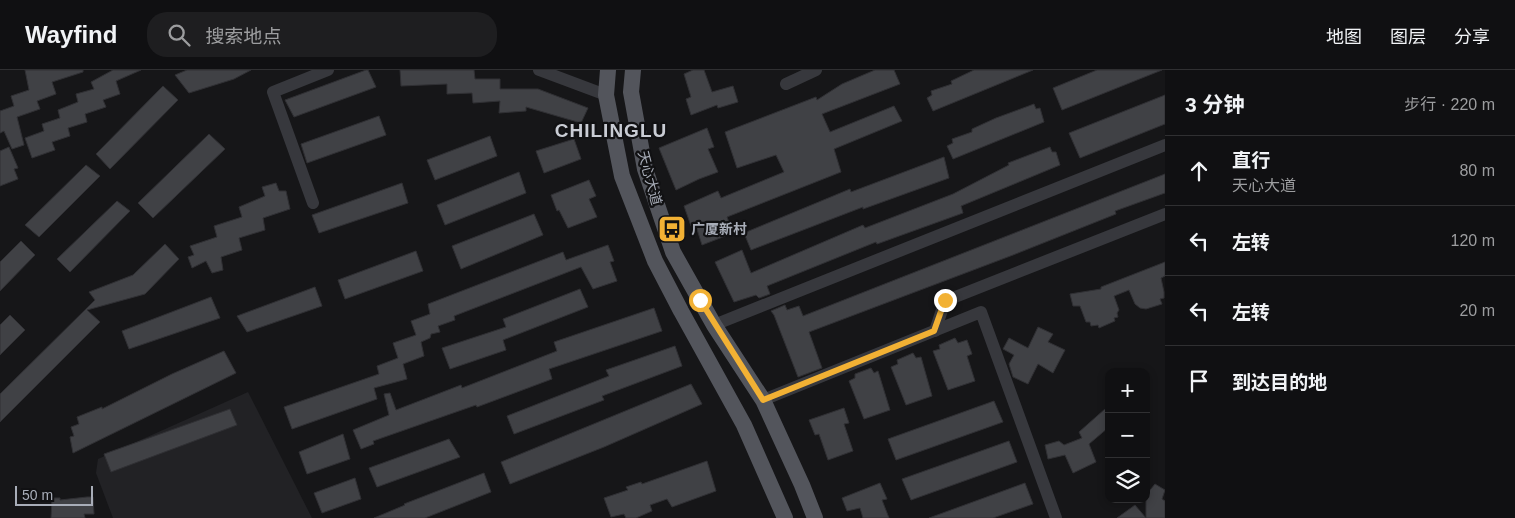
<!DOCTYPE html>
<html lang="zh">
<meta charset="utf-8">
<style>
:root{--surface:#101012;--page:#1e1e20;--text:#f1f3f6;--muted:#9c9d9f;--line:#303032}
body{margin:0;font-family:Arial,"Noto Sans SC",sans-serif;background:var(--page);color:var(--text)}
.controls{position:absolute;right:15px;bottom:15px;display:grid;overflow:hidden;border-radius:10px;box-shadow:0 2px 8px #0003}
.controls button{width:45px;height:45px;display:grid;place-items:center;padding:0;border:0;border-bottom:1px solid var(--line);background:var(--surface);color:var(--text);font:25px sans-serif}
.scale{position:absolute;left:15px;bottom:12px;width:78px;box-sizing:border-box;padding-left:5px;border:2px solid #a8adb8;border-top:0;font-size:14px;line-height:18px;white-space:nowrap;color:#a8adb8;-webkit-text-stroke:4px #111113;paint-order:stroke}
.stop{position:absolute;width:15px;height:15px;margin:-11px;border:4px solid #f2b134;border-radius:50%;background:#fff}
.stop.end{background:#f2b134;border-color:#fff;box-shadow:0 1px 5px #0008}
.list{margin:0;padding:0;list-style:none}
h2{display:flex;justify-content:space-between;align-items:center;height:65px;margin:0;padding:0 20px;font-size:21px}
h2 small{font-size:16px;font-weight:400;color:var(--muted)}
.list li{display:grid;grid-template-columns:32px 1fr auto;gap:15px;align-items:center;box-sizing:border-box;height:70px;padding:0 20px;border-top:1px solid var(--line)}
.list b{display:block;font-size:19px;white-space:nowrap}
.list p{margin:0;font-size:16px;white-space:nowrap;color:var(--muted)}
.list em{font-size:16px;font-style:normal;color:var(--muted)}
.icon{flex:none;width:28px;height:28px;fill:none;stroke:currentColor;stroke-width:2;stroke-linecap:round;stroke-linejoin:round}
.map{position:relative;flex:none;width:1165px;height:448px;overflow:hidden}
header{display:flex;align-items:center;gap:30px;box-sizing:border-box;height:70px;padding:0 25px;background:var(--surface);border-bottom:1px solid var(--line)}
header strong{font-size:24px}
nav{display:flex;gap:28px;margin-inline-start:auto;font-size:18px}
.search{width:350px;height:45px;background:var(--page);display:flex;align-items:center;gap:12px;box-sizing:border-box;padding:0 18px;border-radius:20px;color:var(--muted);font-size:19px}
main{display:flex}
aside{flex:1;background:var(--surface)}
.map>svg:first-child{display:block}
.built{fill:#222225}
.building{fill:#404145;stroke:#303034}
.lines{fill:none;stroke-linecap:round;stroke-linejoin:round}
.minor{stroke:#37383d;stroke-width:12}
.major{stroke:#53555c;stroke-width:16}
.route{stroke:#f2b134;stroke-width:6}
.labels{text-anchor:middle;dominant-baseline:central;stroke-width:4.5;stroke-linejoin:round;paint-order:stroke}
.street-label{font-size:14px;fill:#a8adb8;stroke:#111113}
.poi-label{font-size:14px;font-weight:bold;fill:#a8adb8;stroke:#111113;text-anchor:start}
.district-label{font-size:19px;font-weight:bold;letter-spacing:1px;fill:#c9ccd4;stroke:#111113}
</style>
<header>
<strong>Wayfind</strong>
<div class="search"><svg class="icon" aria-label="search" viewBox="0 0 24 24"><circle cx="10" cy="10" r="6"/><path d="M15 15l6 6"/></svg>搜索地点</div>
<nav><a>地图</a><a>图层</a><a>分享</a></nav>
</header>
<main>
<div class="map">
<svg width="1165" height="448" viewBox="0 0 1165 448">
<rect width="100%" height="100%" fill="#161618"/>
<polygon class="built" points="248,322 312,448 113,448 96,403 98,389"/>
<g class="building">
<polygon points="25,0 83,0 83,2 52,12 56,24 37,31 40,39 17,47 24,75 12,79 4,61 0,63 0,41 14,36 11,26 29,20"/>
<polygon points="113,0 141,0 116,11 120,24 103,30 106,37 85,44 87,52 68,58 70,66 52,72 55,80 32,88 25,68 44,61 42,54 60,48 58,40 78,32 76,24 94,19 91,12"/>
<polygon points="187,0 251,0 234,9 189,23 175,5"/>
<polygon points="366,0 368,0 376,17 294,47 285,30"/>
<polygon points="400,0 474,0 475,9 500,9 500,19 538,19 588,38 581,53 526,37 526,41 499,43 500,31 473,33 472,23 447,24 447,14 401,16"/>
<polygon points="693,0 704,0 712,22 733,16 738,32 718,38 717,35 691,45 686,29 691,27 684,4"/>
<polygon points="875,0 894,0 900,14 822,44 830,62 894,36 902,51 834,79 841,102 727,147 733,163 702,175 695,153 691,156 684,136 718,121 721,128 784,102 776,85 737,98 725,62 816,27 817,30 842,14"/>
<polygon points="974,0 1033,0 933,41 927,28 932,25 931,21 952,14 951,11"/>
<polygon points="1097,0 1162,0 1062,40 1053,18"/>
<polygon points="163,16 178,30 110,99 96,84"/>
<polygon points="1165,25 1165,54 1080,88 1069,63"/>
<polygon points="1034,34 1036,39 1040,38 1044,52 953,89 947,76 953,73 952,69 972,62 972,59 996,48"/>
<polygon points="379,46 386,65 307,93 301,74"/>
<polygon points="707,58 714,77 708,79 718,102 699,109 676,120 659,78"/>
<polygon points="209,64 225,79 153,148 138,133"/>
<polygon points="490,66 497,86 435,110 427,90"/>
<polygon points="574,69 581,89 544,103 536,81"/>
<polygon points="9,77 18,98 14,99 18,109 0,116 0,81"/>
<polygon points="1050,77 1052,82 1056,82 1060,95 961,136 963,143 877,174 876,172 767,216 770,224 759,228 756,225 734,232 715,192 742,180 751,203 863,155 865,158 953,124 1009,95 1008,93"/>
<polygon points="944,87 949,108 863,139 863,137 751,180 744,163 850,119 851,122"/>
<polygon points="86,95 100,106 39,167 25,155"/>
<polygon points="519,102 526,123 445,155 437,135"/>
<polygon points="1165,104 1165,123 1115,141 1116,144 1013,185 809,262 822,298 798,307 774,245 771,241 785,235 787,240 799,236 803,246"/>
<polygon points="589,110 596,126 589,129 597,147 568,158 559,140 557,141 551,125"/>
<polygon points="276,113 279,121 286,121 290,139 263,148 265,160 239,168 242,180 221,187 223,200 212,203 206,191 192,198 188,187 194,185 190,176 217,167 214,156 242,147 239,137 265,126 262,117"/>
<polygon points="402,113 408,133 319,163 312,145"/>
<polygon points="117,131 130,141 70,202 57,189"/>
<polygon points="534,144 543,165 461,199 452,176"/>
<polygon points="21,171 35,185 0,221 0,192"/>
<polygon points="165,174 179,189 145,224 87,240 100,252 0,352 0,324 95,230 89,222 133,205"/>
<polygon points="608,175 614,191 610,192 617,211 593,219 581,197 454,246 455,250 438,256 440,262 431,264 430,268 421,272 424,286 403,294 407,309 374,318 377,329 292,359 284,337 379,304 377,296 398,288 393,273 416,265 411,251 430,244 428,234 563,182 566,190"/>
<polygon points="416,181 423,201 345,229 338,210"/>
<polygon points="1165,192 1165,206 1161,208 1164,222 1164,228 1160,229 1162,234 1146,239 1140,238 1135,234 1129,220 1114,226 1119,240 1117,243 1118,247 1114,248 1115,251 1099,258 1098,255 1091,256 1090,252 1086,252 1080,236 1073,236 1070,224 1101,219 1101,217"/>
<polygon points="315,217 322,236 247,262 237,246"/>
<polygon points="580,219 588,237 503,270 506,280 450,299 442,278 506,257 503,249"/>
<polygon points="211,227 220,248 129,279 122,261"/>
<polygon points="654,238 662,261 549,299 552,309 477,337 476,335 373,371 374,374 361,379 353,360 389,345 384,324 390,323 396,340 461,315 462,318 557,281 554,272"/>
<polygon points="10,245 25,260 0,285 0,255"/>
<polygon points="1038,257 1053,264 1048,272 1065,280 1053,303 1038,294 1028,314 1013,307 1009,294 1014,285 1003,279 1009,268 1028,278"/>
<polygon points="955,268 958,273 967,270 972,284 967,286 975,311 948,320 933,281 940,279 939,275"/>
<polygon points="675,276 682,296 602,326 604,330 514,364 507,346 609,306 606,300"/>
<polygon points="224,281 236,303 73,383 70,367 74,366 71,357 79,354 77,347 102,337 102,339 172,304"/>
<polygon points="913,283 916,288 921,287 932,326 906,335 891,297 898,294 897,290"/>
<polygon points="871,298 874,303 878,301 890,340 864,349 849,311 855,308 855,304"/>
<polygon points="691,314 702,334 604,377 510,414 501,392"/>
<polygon points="994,331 1003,352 896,390 888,369"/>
<polygon points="844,338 849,353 844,354 853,381 828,390 819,364 815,365 809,350"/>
<polygon points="230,339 237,355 111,402 104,384"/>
<polygon points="1105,339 1109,344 1109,357 1089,374 1096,392 1073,403 1065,385 1048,389 1045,375 1059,371 1064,375 1082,368 1079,362"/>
<polygon points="343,364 350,389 307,404 299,382"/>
<polygon points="449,369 460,387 377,417 369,398"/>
<polygon points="1009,371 1017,392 911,430 902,409"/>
<polygon points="707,391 716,421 672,437 667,429 650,435 652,441 636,448 626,448 624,444 611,447 604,428 628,420 626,417 641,412 642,414"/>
<polygon points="484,403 491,422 425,448 374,448 405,435 404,434"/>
<polygon points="355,408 361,429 322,443 314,423"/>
<polygon points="880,413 887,429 882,430 889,448 863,448 860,438 847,441 842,428"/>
<polygon points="1025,413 1033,434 993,448 929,448"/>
<polygon points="1155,414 1165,420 1162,429 1165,431 1165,448 1117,448 1135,435 1146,448 1146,425"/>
<polygon points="87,427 93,427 94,444 84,444 85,448 51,448 52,428 60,428 60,430"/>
</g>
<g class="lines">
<g class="minor">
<polyline points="539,0 606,25"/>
<polyline points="786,14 816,0"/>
<polyline points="313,133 273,22 328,0"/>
<polyline points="714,255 1165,75"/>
<polyline points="935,261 945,231 1165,144"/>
<polyline points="763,330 981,242 1056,448"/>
</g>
<g class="major">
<polyline points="608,0 606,25 622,106 655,191 681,241 744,355 785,448"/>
<polyline points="633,0 631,22 645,99 673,182 714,255 763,330 802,415 815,448"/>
</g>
</g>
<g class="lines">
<polyline class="route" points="700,230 763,330 934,261 945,230"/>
</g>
<defs>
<symbol id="bus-square" viewBox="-11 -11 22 22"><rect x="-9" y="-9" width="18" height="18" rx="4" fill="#f2b134" stroke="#111113"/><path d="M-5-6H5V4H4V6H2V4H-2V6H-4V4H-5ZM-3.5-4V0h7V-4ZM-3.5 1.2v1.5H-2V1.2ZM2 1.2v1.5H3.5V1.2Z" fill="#111"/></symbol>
</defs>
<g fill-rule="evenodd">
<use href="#bus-square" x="656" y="143" width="32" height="32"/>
</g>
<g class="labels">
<g class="street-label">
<text transform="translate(650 108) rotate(75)">天心大道</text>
</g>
<g class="poi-label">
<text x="691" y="159">广厦新村</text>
</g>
<g class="district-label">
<text x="611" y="60">CHILINGLU</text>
</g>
</g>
</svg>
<div class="controls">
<button>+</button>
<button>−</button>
<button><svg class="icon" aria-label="layers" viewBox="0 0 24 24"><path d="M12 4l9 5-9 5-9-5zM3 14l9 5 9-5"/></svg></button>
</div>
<div class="scale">50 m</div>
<div class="stop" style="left:700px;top:230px"></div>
<div class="stop end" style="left:945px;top:230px"></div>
</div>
<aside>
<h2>3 分钟<small>步行 · 220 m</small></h2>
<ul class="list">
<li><svg class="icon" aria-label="ahead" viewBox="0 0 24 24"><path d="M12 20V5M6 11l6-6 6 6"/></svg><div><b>直行</b><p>天心大道</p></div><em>80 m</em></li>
<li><svg class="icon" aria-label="left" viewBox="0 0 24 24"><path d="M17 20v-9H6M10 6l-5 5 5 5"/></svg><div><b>左转</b></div><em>120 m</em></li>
<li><svg class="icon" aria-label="left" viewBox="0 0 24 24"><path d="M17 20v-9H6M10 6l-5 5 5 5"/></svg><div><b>左转</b></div><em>20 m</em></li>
<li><svg class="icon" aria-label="arrive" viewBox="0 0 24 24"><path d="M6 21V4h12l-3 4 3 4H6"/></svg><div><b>到达目的地</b></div></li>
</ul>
</aside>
</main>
